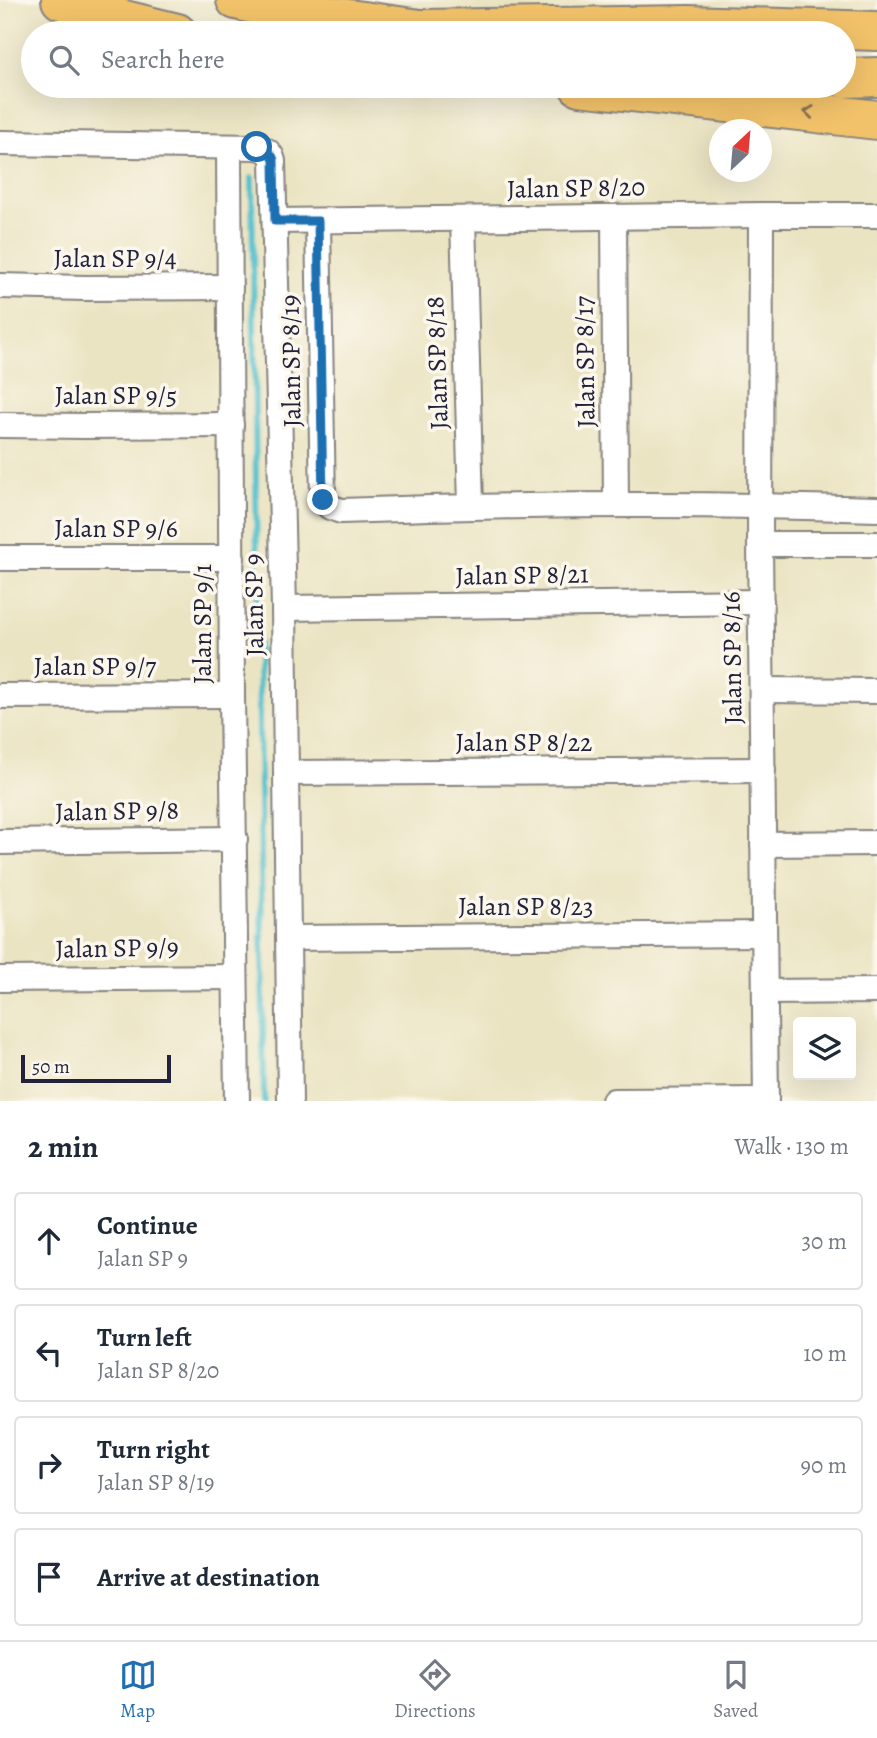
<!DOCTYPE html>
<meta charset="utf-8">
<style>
:root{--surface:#fff;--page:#f6f6f7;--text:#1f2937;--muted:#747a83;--line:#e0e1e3;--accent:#1f6fb2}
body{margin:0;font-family:Alegreya,serif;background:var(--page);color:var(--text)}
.controls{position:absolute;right:21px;bottom:21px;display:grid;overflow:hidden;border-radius:7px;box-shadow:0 7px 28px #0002}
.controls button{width:63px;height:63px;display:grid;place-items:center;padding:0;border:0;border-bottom:2px solid var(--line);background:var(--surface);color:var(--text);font:35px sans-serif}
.compass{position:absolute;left:709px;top:119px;width:63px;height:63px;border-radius:50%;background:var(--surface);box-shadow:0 7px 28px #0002;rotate:26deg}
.scale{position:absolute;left:21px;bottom:18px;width:150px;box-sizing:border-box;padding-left:7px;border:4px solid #22223b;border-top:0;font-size:19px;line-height:24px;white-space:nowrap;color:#22223b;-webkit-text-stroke:5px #fbf7ec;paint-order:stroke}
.stop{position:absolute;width:21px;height:21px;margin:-16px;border:5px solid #1f6fb2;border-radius:50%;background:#fff}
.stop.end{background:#1f6fb2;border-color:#fff;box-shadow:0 2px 7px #0008}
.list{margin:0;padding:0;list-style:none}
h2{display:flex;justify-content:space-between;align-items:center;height:91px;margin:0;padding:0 28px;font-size:30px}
h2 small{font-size:23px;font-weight:400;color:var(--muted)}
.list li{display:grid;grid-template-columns:46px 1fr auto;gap:21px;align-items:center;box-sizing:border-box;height:98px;margin:0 14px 14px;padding:0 14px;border:2px solid var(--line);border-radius:7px}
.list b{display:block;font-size:26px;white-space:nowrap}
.list p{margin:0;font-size:23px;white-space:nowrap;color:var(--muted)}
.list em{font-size:23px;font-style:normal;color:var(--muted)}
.icon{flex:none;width:38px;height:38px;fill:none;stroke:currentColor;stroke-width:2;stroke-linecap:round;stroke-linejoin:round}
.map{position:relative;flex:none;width:877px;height:1101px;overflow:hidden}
.search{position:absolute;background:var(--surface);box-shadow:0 7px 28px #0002;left:21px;right:21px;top:21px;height:77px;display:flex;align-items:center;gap:18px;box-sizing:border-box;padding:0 24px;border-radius:38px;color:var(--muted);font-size:26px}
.sheet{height:539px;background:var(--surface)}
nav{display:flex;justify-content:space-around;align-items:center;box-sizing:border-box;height:98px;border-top:2px solid var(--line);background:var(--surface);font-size:19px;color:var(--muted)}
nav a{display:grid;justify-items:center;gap:4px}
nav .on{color:var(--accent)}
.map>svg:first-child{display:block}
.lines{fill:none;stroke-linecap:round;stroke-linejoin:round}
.stream{stroke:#53c0cc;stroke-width:6}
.minor-casing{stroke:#86837f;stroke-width:28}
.motorway-casing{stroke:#86837f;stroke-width:42}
.minor{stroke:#fff;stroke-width:24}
.motorway{stroke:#f2c26a;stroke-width:38}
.oneway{stroke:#8a7252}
.route{stroke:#1f6fb2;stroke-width:9}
.labels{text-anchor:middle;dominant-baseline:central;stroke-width:7;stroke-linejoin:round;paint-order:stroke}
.street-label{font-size:26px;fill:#22223b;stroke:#fbf7ec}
</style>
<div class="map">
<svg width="877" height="1101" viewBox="0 0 877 1101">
<rect width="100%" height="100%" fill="#fbf7ec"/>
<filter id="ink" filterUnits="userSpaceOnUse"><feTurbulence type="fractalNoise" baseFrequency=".0143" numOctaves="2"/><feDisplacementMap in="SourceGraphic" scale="14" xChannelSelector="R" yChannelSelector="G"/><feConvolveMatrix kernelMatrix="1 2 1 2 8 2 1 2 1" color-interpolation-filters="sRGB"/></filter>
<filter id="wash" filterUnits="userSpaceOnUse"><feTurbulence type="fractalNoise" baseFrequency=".00686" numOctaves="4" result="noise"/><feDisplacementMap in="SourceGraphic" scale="28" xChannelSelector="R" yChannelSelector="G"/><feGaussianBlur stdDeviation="1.57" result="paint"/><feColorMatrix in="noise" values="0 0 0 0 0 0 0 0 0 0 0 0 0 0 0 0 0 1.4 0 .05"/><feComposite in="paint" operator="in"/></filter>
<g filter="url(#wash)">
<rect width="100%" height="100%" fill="#ebe4c3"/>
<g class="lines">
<polyline class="stream" points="252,178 264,1101"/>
</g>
</g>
<g filter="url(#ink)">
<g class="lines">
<defs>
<g id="minor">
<path d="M0,143L257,147C266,149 271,152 273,161L284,608L290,1101"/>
<polyline points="229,147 232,695 237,1101"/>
<polyline points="761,215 760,544 766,1101"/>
<polyline points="614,217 616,505"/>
<polyline points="463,219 471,506"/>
<polyline points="275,221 761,215 877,215"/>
<path d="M318,221L323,501L330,507L341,511C520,504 699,503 877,509"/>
<polyline points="0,286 85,288 230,287"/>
<polyline points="0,425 84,426 231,425"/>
<polyline points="760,544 877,544"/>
<polyline points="0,558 232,558"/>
<polyline points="284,608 761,602"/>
<polyline points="762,690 877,691"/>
<polyline points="0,696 232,695"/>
<polyline points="286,773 763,770"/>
<polyline points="0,842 235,839"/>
<polyline points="763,844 877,843"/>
<polyline points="289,938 764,934"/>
<polyline points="0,979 235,977"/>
<polyline points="765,992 877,991"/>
<polyline points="614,1101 766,1100"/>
</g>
<g id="motorway">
<polyline points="61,0 124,20 177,33"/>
<polyline points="236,0 270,8 420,29 688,25 877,31"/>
<polyline points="844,78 877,77"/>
<polyline points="579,86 877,120"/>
</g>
</defs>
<use href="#minor" class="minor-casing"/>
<use href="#motorway" class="motorway-casing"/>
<use href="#minor" class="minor"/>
<use href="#motorway" class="motorway"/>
</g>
<defs><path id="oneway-chevron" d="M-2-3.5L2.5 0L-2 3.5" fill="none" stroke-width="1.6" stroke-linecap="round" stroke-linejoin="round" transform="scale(1.75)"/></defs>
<use class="oneway" href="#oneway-chevron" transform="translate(809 112) rotate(-173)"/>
</g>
<g class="lines" filter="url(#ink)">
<path class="route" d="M257,147C266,149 271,152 274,160L275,221H318L323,500"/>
</g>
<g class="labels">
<g class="street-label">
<text transform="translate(576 188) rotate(-1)">Jalan SP 8/20</text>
<text x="115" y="258">Jalan SP 9/4</text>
<text transform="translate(291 361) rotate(-91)">Jalan SP 8/19</text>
<text transform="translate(585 362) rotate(-91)">Jalan SP 8/17</text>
<text transform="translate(437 363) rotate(-92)">Jalan SP 8/18</text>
<text x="116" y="395">Jalan SP 9/5</text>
<text x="116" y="528">Jalan SP 9/6</text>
<text transform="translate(522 575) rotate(-1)">Jalan SP 8/21</text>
<text transform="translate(254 605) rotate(-91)">Jalan SP 9</text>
<text transform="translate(202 624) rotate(-90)">Jalan SP 9/1</text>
<text transform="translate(732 658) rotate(-91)">Jalan SP 8/16</text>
<text x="95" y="666">Jalan SP 9/7</text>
<text x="524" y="742">Jalan SP 8/22</text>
<text transform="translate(117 811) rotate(-1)">Jalan SP 9/8</text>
<text x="526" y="906">Jalan SP 8/23</text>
<text transform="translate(117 948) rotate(-1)">Jalan SP 9/9</text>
</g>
</g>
</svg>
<div class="controls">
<button><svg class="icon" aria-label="layers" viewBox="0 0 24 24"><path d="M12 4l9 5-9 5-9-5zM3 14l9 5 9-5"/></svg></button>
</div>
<svg class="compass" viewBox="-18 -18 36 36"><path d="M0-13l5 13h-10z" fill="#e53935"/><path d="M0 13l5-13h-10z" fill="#747a83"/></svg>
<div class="scale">50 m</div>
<div class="stop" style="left:257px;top:147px"></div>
<div class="stop end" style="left:323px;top:500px"></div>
<div class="search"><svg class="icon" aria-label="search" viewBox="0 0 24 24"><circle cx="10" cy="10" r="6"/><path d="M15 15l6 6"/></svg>Search here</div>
</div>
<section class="sheet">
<h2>2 min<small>Walk · 130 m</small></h2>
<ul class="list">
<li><svg class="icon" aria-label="ahead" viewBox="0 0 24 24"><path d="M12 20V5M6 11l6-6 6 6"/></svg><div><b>Continue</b><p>Jalan SP 9</p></div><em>30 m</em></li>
<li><svg class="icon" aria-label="left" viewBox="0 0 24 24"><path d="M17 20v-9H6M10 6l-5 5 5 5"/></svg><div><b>Turn left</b><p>Jalan SP 8/20</p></div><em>10 m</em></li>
<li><svg class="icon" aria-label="right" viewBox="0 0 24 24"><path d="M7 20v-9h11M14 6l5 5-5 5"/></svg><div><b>Turn right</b><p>Jalan SP 8/19</p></div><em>90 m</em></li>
<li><svg class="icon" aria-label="arrive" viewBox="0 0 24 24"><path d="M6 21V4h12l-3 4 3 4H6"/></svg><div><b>Arrive at destination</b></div></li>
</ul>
</section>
<nav>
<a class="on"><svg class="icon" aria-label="map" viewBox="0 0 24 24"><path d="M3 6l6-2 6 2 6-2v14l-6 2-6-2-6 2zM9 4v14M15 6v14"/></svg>Map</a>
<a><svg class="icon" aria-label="directions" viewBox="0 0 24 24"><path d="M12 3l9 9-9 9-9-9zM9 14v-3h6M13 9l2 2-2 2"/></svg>Directions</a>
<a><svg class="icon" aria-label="saved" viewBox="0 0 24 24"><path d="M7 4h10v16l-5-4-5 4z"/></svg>Saved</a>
</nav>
